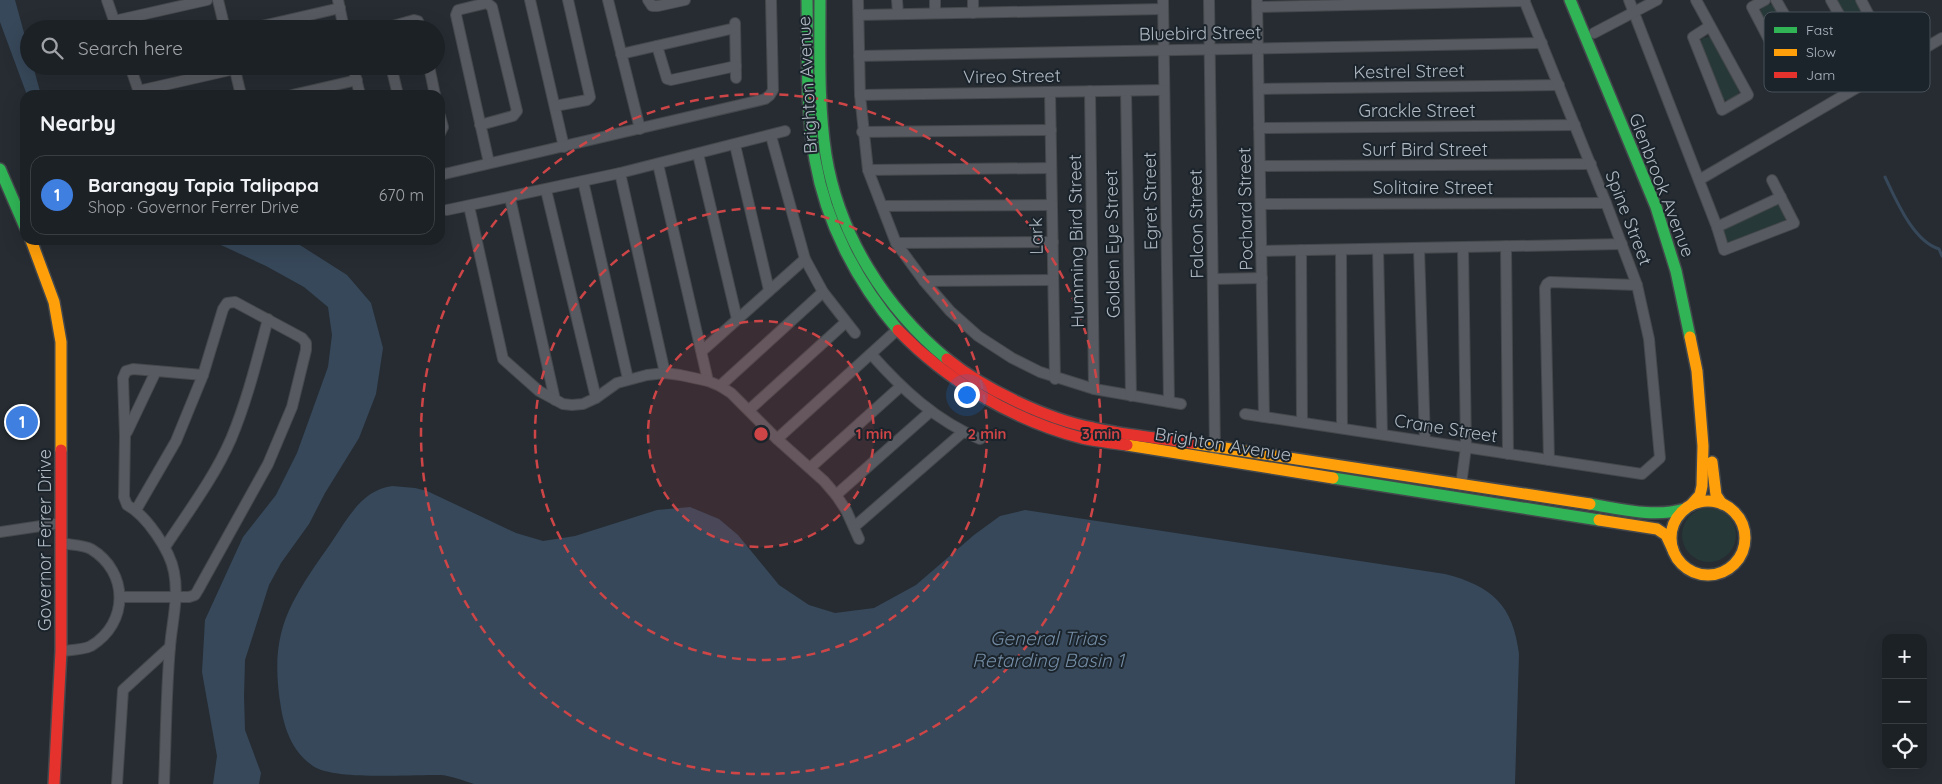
<!DOCTYPE html>
<meta charset="utf-8">
<style>
:root{--surface:#1c2126;--page:#292e32;--text:#f1f3f6;--muted:#a0a3a7;--line:#3a3e43;--accent:#808890}
body{margin:0;font-family:Quicksand,sans-serif;background:var(--page);color:var(--text)}
.controls{position:absolute;right:15px;bottom:15px;display:grid;overflow:hidden;border-radius:10px;box-shadow:0 5px 20px #0002}
.controls button{width:45px;height:45px;display:grid;place-items:center;padding:0;border:0;border-bottom:1px solid var(--line);background:var(--surface);color:var(--text);font:25px sans-serif}
.you{position:absolute;left:966px;top:394px;width:18px;height:18px;margin:-12px;border:4px solid #fff;border-radius:50%;background:#1a73e8;box-shadow:0 0 0 8px #1a73e833}
.badge{display:grid;place-items:center;width:32px;height:32px;border-radius:50%;background:var(--accent);color:#fff;font-size:16px;font-weight:700}
.pin{position:absolute;translate:-50% -50%;border:2px solid #fff;box-shadow:0 1px 5px #0006}
.list{margin:0;padding:0;list-style:none}
h2{display:flex;justify-content:space-between;align-items:center;height:65px;margin:0;padding:0 20px;font-size:21px}
h2 small{font-size:16px;font-weight:400;color:var(--muted)}
.list li{display:grid;grid-template-columns:32px 1fr auto;gap:15px;align-items:center;box-sizing:border-box;height:80px;margin:0 10px 10px;padding:0 10px;border:1px solid var(--line);border-radius:15px}
.list b{display:block;font-size:19px;white-space:nowrap}
.list p{margin:0;font-size:16px;white-space:nowrap;color:var(--muted)}
.list em{font-size:16px;font-style:normal;color:var(--muted)}
.icon{flex:none;width:28px;height:28px;fill:none;stroke:currentColor;stroke-width:2;stroke-linecap:round;stroke-linejoin:round}
.map{position:relative;flex:none;width:1942px;height:784px;overflow:hidden}
.search{position:absolute;background:var(--surface);box-shadow:0 5px 20px #0002;left:20px;top:20px;width:425px;height:55px;display:flex;align-items:center;gap:12px;box-sizing:border-box;padding:0 18px;border-radius:28px;color:var(--muted);font-size:19px}
.panel{position:absolute;background:var(--surface);box-shadow:0 5px 20px #0002;left:20px;top:90px;width:425px;height:155px;border-radius:15px}
.map>svg:first-child{display:block}
.green{fill:#273838}
.water{fill:#37485a}
.lines{fill:none;stroke-linecap:round;stroke-linejoin:round}
.stream{stroke:#37485a;stroke-width:3}
.street-casing{stroke:#44484c;stroke-width:12}
.fast-casing{stroke:#44484c;stroke-width:14}
.slow-casing{stroke:#44484c;stroke-width:14}
.jam-casing{stroke:#44484c;stroke-width:14}
.street{stroke:#575a60;stroke-width:10}
.fast{stroke:#30b455;stroke-width:11}
.slow{stroke:#ff9f0a;stroke-width:11}
.jam{stroke:#e5322d;stroke-width:11}
.ring{fill:none;stroke:#ce4547;stroke-width:2.5;stroke-dasharray:9 6}
.labels{text-anchor:middle;dominant-baseline:central;stroke-width:4;stroke-linejoin:round;paint-order:stroke}
.street-label{font-size:18px;fill:#b0b9c3;stroke:#1b232b}
.water-label{font-size:19px;font-style:italic;fill:#738ca4;stroke:#1b232b}
.key{fill:#1b232b;stroke:#485059;stroke-width:1}
.key-label{font-size:14px;fill:#b0b9c3}
.centre{fill:#ce4547;stroke:#1b232b;stroke-width:2.5}
.ring-label{font-size:15px;text-anchor:middle;font-weight:bold;fill:#ce4547;stroke:#1b232b;stroke-width:4;stroke-linejoin:round;paint-order:stroke}
</style>
<div class="map">
<svg width="1942" height="784" viewBox="0 0 1942 784">
<rect width="100%" height="100%" fill="#262c32"/>
<g class="green">
<polygon points="1836,0 1857,0 1864,15 1861,21 1853,24 1847,21"/>
<polygon points="1768,4 1774,5 1800,52 1800,58 1796,63 1787,63 1760,12 1762,7"/>
<polygon points="1709,37 1712,39 1739,88 1738,95 1730,101 1723,99 1699,43 1703,38"/>
<polygon points="1774,204 1781,205 1786,218 1782,224 1730,244 1727,243 1722,233 1726,227"/>
<circle cx="1709" cy="535" r="27"/>
</g>
<g class="water">
<polygon points="0,0 15,0 29,51 29,66 33,66 41,95 27,95 0,22"/>
<polygon points="194,240 292,240 347,275 371,303 383,348 376,394 359,438 325,493 309,524 281,563 269,585 245,660 244,696 245,730 261,773 259,784 213,784 217,756 202,672 205,620 243,537 276,495 297,453 328,367 332,335 328,307 304,287 266,266 221,245"/>
<path d="M392,486L415,488L427,491L516,533L543,541L575,536L657,510L690,507L719,519L738,535L779,585L809,605L835,613L874,608L916,585L974,535L1000,516L1025,510L1445,574C1492,586 1513,605 1519,654L1515,784H474C464,781 452,776 441,775C412,774 335,781 313,766C293,752 285,731 281,708C268,630 290,602 333,540C348,518 362,490 392,486Z"/>
</g>
<g class="lines">
<path class="stream" d="M1885,177C1896,200 1913,241 1939,249L1942,256"/>
<defs>
<g id="street">
<polyline points="107,0 117,29"/>
<polyline points="218,0 225,29"/>
<polyline points="338,0 344,29"/>
<polyline points="530,0 564,147"/>
<polyline points="608,0 640,129"/>
<polyline points="648,0 652,6 658,6 685,0"/>
<polyline points="858,0 860,95 868,170 896,243 924,281 950,311 978,336 1012,358 1040,372 1094,389 1181,404"/>
<polyline points="897,0 898,14"/>
<polyline points="935,0 935,13"/>
<polyline points="973,0 973,13"/>
<polyline points="1163,0 1169,402"/>
<polyline points="1209,0 1215,451"/>
<polyline points="1257,0 1264,417"/>
<polyline points="1629,0 1717,227 1724,250 1794,223 1772,180"/>
<polyline points="1696,0 1748,95 1722,110 1693,37 1710,26"/>
<polyline points="1765,0 1752,7 1787,74 1811,61 1776,0"/>
<polyline points="1831,0 1850,34 1872,21 1861,0"/>
<polyline points="1257,7 1525,1"/>
<polyline points="859,15 1163,9"/>
<polyline points="114,21 207,0"/>
<polyline points="735,23 736,78"/>
<polyline points="249,29 340,8"/>
<polyline points="382,29 414,20 418,21 421,29"/>
<polyline points="1594,33 1657,0"/>
<polyline points="657,46 667,79 671,80 736,66"/>
<polyline points="621,54 735,28"/>
<polyline points="859,56 1542,43"/>
<polyline points="130,66 140,95"/>
<polyline points="234,66 241,95"/>
<polyline points="353,66 360,95"/>
<polyline points="391,66 398,95"/>
<polyline points="429,66 435,95"/>
<polyline points="1259,89 1559,85"/>
<polyline points="138,91 248,66"/>
<polyline points="1090,91 1094,389"/>
<polyline points="1126,91 1131,396"/>
<polyline points="1050,92 1055,379"/>
<polyline points="292,95 357,80"/>
<polyline points="860,95 1164,90"/>
<polyline points="555,106 587,100 590,97 568,0"/>
<polyline points="440,116 443,127 440,133"/>
<polyline points="480,125 513,116 517,111 492,7 487,3 458,10 456,15 489,163"/>
<polyline points="1259,128 1575,125"/>
<polyline points="862,132 1051,130"/>
<polyline points="771,136 805,259 823,292 855,333"/>
<polyline points="735,145 769,290"/>
<polyline points="698,154 737,319"/>
<polyline points="658,164 708,381"/>
<polyline points="1260,166 1591,164"/>
<polyline points="868,170 1051,168"/>
<polyline points="620,173 665,373"/>
<polyline points="440,175 765,99 770,95 773,90 771,0"/>
<polyline points="1699,180 1942,38"/>
<polyline points="583,181 628,379"/>
<polyline points="546,190 596,398"/>
<polyline points="510,198 555,400"/>
<polyline points="1261,204 1606,203"/>
<polyline points="469,206 503,359 539,391 563,404 572,405 583,404 596,398 617,383 647,375 665,373 680,375 708,381 720,386 731,393 777,439 824,481 836,495 846,510 859,539"/>
<polyline points="882,206 1052,205"/>
<polyline points="447,210 620,173 785,131"/>
<polyline points="1717,227 1781,197"/>
<polyline points="896,243 1053,242"/>
<polyline points="1506,246 1508,454"/>
<polyline points="1419,248 1425,441"/>
<polyline points="1378,249 1382,434"/>
<polyline points="1301,250 1302,422"/>
<polyline points="1341,250 1342,428"/>
<polyline points="1261,251 1622,244"/>
<polyline points="1214,279 1262,278"/>
<polyline points="924,281 1053,280"/>
<polyline points="702,351 805,259"/>
<path d="M871,354C902,389 936,421 980,439"/>
<polyline points="720,386 823,292"/>
<polyline points="749,410 846,322"/>
<polyline points="1245,414 1642,474 1660,458 1649,339 1637,285 1606,203 1524,0"/>
<polyline points="127,432 156,371"/>
<polyline points="777,439 897,330"/>
<polyline points="1549,460 1545,288 1547,284 1550,282 1637,285"/>
<polyline points="811,467 900,387"/>
<polyline points="1461,485 1466,447 1463,247"/>
<polyline points="836,495 931,411"/>
<polyline points="854,527 963,432"/>
<polyline points="0,532 61,523"/>
<path d="M61,543C70,545 84,545 91,549C129,572 129,623 91,646C83,650 70,650 61,651"/>
<path d="M165,547C188,512 214,478 231,439C247,401 257,360 268,319"/>
<polyline points="121,597 189,597 195,595 198,590 268,464 292,407 306,350 306,343 302,338 235,302 227,303 223,309 203,375 176,441 136,510"/>
<polyline points="117,784 123,690 170,647"/>
<path d="M164,784C166,738 166,693 170,647C172,622 179,597 174,572C170,550 146,515 127,505L124,497L125,436L123,378L126,371L133,369L203,375"/>
</g>
<g id="fast">
<path d="M807,0C808,53 805,108 815,160C826,223 857,282 898,330"/>
<path d="M820,0C820,52 818,104 826,155C839,235 885,308 947,359"/>
<polyline points="1570,0 1656,207 1676,271 1690,337"/>
<polyline points="0,169 25,227"/>
<polyline points="1333,478 1599,520"/>
<path d="M1590,504C1621,509 1654,518 1685,509"/>
</g>
<g id="slow">
<polyline points="31,240 54,302 61,342 61,450"/>
<polyline points="1690,337 1697,371 1703,446 1702,486 1700,495 1691,505"/>
<polyline points="1192,443 1590,504"/>
<polyline points="1127,445 1333,478"/>
<polyline points="1712,462 1716,495 1722,504"/>
<circle cx="1708" cy="538" r="37"/>
<polyline points="1599,520 1657,529 1666,535 1673,550"/>
</g>
<g id="jam">
<path d="M898,330C947,381 1013,420 1082,438C1096,441 1112,443 1127,445"/>
<path d="M947,359C984,389 1046,419 1093,428C1125,435 1159,438 1192,443"/>
<polyline points="54,784 61,651 61,450"/>
</g>
</defs>
<use href="#street" class="street-casing"/>
<use href="#fast" class="fast-casing"/>
<use href="#slow" class="slow-casing"/>
<use href="#jam" class="jam-casing"/>
<use href="#street" class="street"/>
<use href="#fast" class="fast"/>
<use href="#slow" class="slow"/>
<use href="#jam" class="jam"/>
</g>
<circle cx="761" cy="434" r="113" fill="#ce4547" fill-opacity=".12"/>
<g class="ring">
<circle cx="761" cy="434" r="113"/>
<circle cx="761" cy="434" r="226"/>
<circle cx="761" cy="434" r="340"/>
</g>
<g class="labels">
<g class="street-label">
<text transform="translate(1200 33) rotate(-1)">Bluebird Street</text>
<text transform="translate(1409 71) rotate(-1)">Kestrel Street</text>
<text transform="translate(1012 76) rotate(-1)">Vireo Street</text>
<text transform="translate(807 85) rotate(-93)">Brighton Avenue</text>
<text x="1417" y="110">Grackle Street</text>
<text x="1425" y="149">Surf Bird Street</text>
<text transform="translate(1662 185) rotate(69)">Glenbrook Avenue</text>
<text x="1433" y="187">Solitaire Street</text>
<text transform="translate(1150 201) rotate(-91)">Egret Street</text>
<text transform="translate(1245 209) rotate(-91)">Pochard Street</text>
<text transform="translate(1629 218) rotate(69)">Spine Street</text>
<text transform="translate(1196 224) rotate(-91)">Falcon Street</text>
<text transform="translate(1036 236) rotate(-91)">Lark</text>
<text transform="translate(1076 241) rotate(-91)">Humming Bird Street</text>
<text transform="translate(1112 244) rotate(-91)">Golden Eye Street</text>
<text transform="translate(1446 428) rotate(9)">Crane Street</text>
<text transform="translate(1223 444) rotate(9)">Brighton Avenue</text>
<text transform="translate(44 540) rotate(-90)">Governor Ferrer Drive</text>
</g>
<g class="water-label">
<text x="1048" y="638">General Trias<tspan x="1048" dy="22">Retarding Basin 1</tspan></text>
</g>
</g>
<rect x="1764" y="12" width="166" height="80" rx="8" class="key"/>
<rect x="1774" y="27" width="23" height="6" fill="#30b455"/>
<rect x="1774" y="49" width="23" height="7" fill="#ff9f0a"/>
<rect x="1774" y="72" width="23" height="6" fill="#e5322d"/>
<g class="key-label">
<text x="1806" y="35">Fast</text>
<text x="1806" y="57">Slow</text>
<text x="1806" y="80">Jam</text>
</g>
<circle cx="761" cy="434" r="8" class="centre"/>
<g class="ring-label">
<text x="874" y="439">1 min</text>
<text x="987" y="439">2 min</text>
<text x="1101" y="439">3 min</text>
</g>
</svg>
<div class="controls">
<button>+</button>
<button>−</button>
<button><svg class="icon" aria-label="locate" viewBox="0 0 24 24"><circle cx="12" cy="12" r="6"/><path d="M12 2v4M12 18v4M2 12h4M18 12h4"/></svg></button>
</div>
<div class="you"></div>
<div class="pin badge" style="left:22px;top:422px;background:#3f7fe0">1</div>
<div class="search"><svg class="icon" aria-label="search" viewBox="0 0 24 24"><circle cx="10" cy="10" r="6"/><path d="M15 15l6 6"/></svg>Search here</div>
<section class="panel">
<h2>Nearby<small></small></h2>
<ul class="list">
<li><span class="badge" style="background:#3f7fe0">1</span><div><b>Barangay Tapia Talipapa</b><p>Shop · Governor Ferrer Drive</p></div><em>670 m</em></li>
</ul>
</section>
</div>
